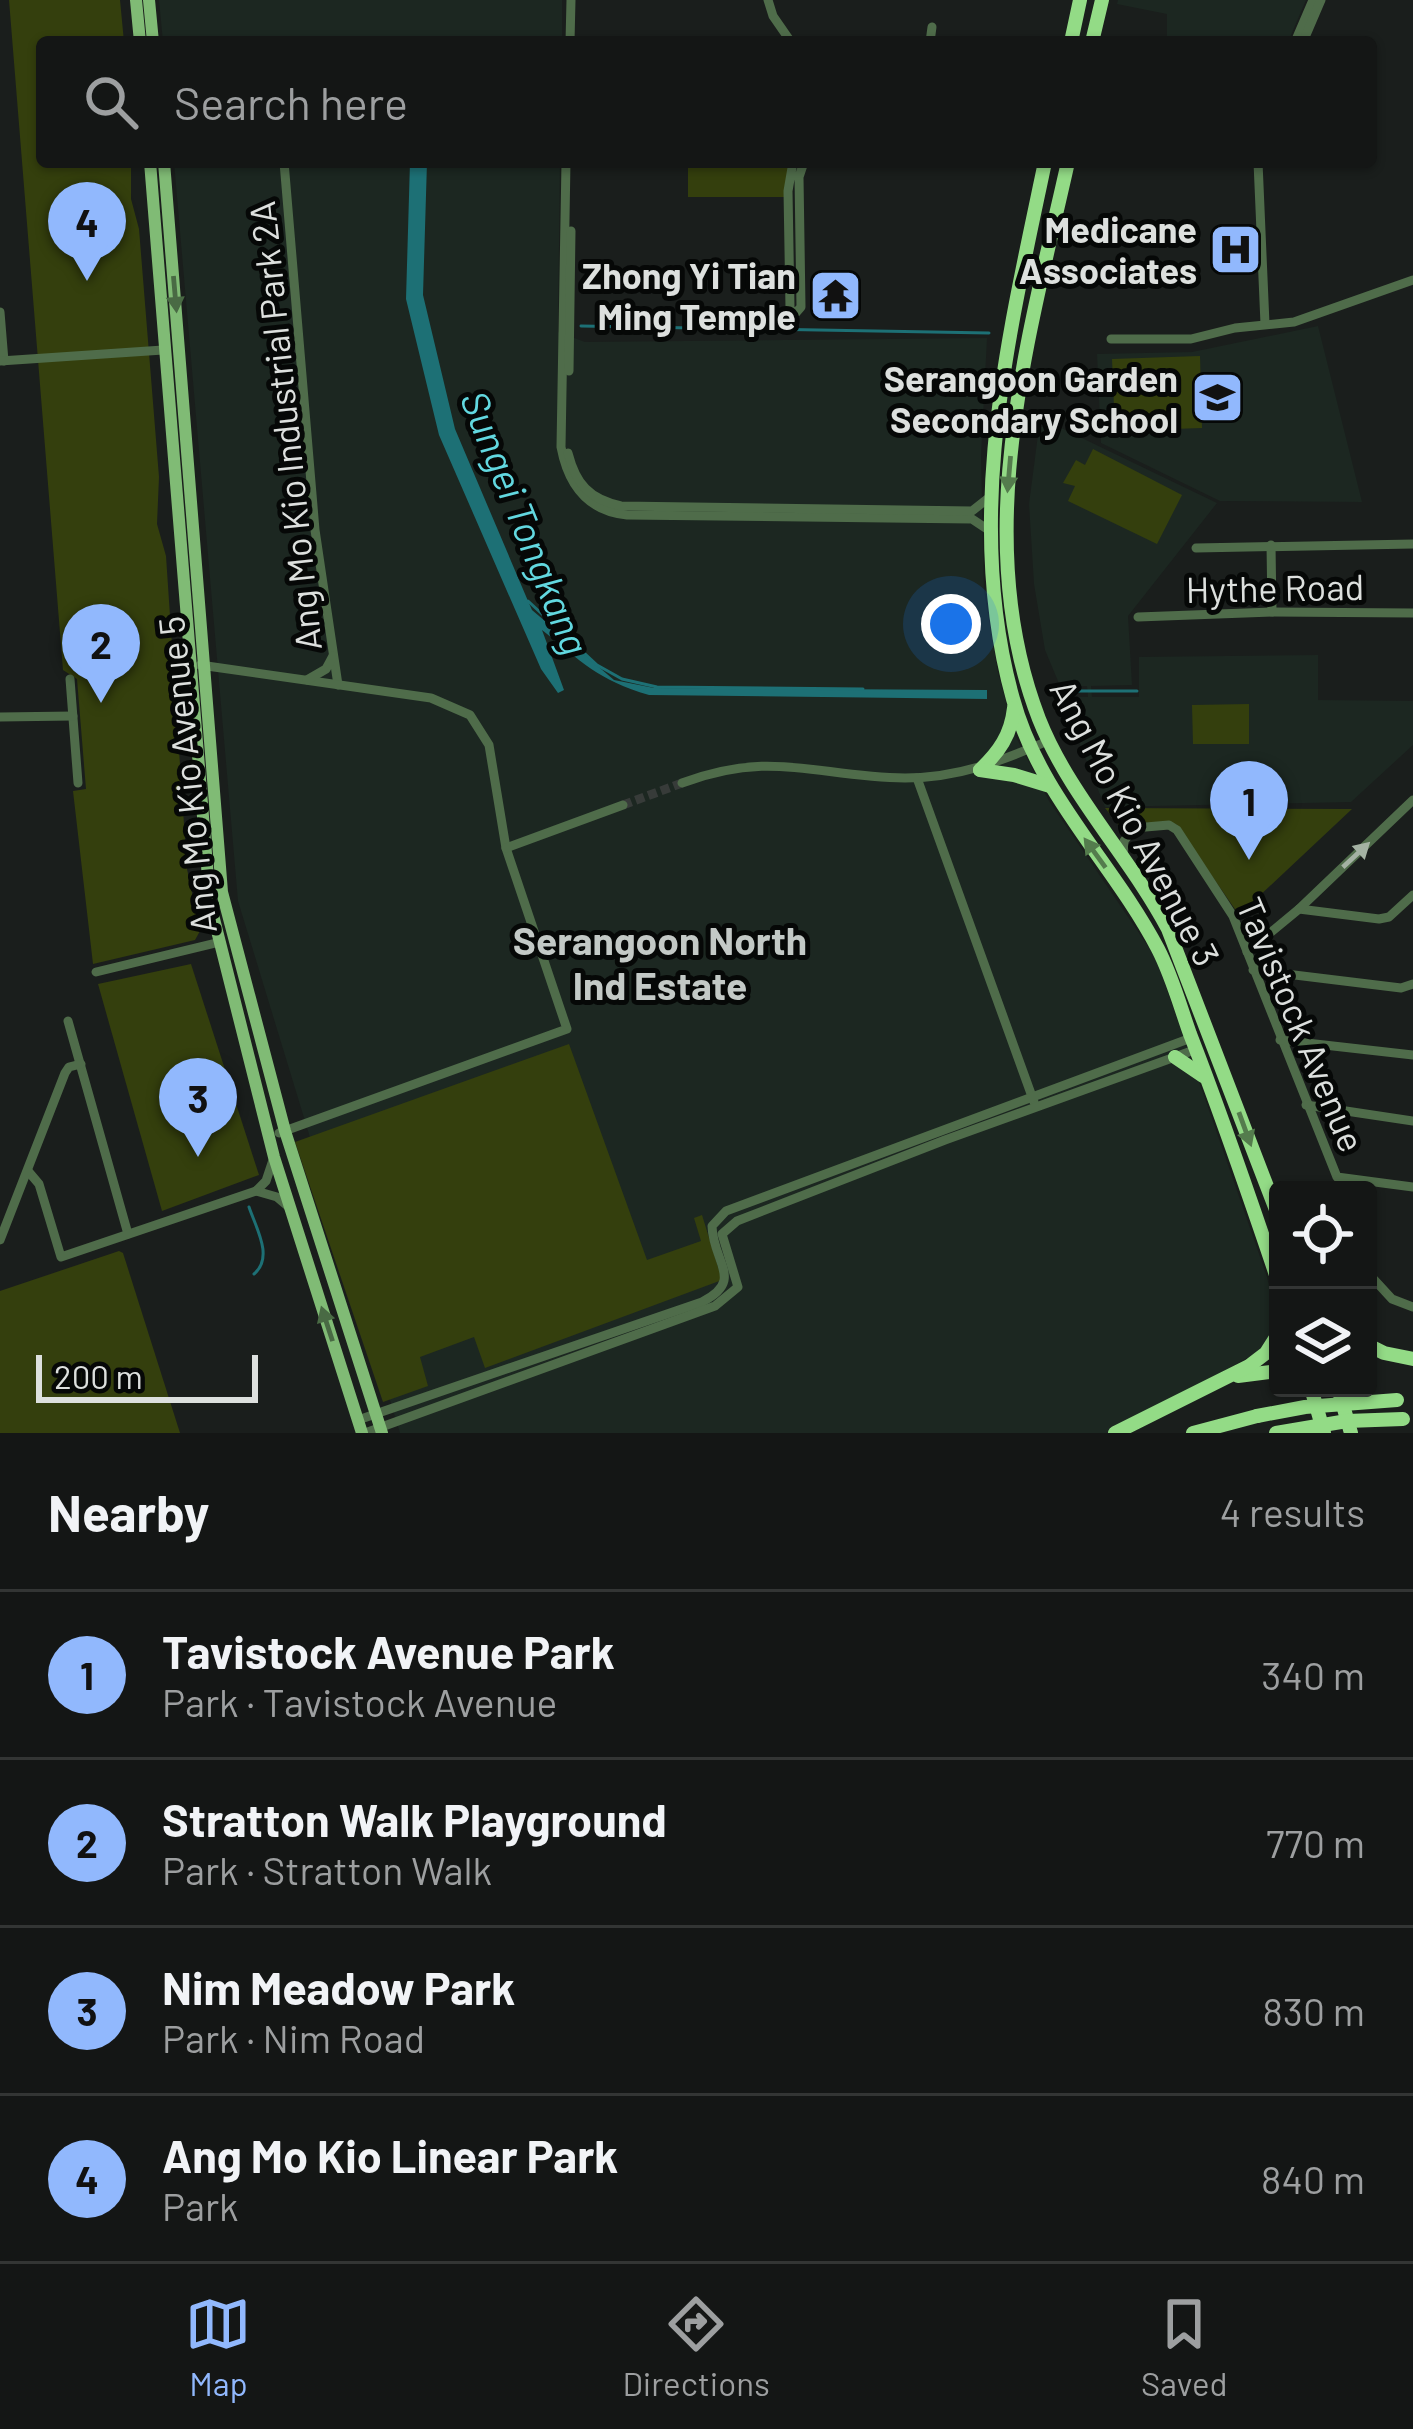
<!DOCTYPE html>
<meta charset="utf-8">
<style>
:root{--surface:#141615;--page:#1d1f1e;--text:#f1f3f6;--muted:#9d9fa0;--line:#333534;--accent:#91b8fd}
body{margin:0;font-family:Barlow,sans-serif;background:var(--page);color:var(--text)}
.controls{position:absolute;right:36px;bottom:36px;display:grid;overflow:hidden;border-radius:12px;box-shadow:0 3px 9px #0004}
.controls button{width:108px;height:108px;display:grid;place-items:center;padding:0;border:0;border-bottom:3px solid var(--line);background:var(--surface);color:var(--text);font:60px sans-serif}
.scale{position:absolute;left:36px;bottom:30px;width:222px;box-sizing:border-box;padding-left:12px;border:6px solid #dde0de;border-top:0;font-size:33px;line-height:42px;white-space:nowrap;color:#dde0de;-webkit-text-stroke:9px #060807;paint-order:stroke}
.you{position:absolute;left:951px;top:624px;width:42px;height:42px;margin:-30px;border:9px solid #fff;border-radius:50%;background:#1a73e8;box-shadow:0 0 0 18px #1a73e833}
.badge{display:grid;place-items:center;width:78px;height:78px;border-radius:50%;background:var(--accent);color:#111;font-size:39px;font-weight:700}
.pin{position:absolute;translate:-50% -99px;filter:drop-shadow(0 3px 6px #0008)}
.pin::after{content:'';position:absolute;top:63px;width:42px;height:36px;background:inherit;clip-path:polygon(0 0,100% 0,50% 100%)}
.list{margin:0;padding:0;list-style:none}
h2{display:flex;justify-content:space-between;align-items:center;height:156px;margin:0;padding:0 48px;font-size:51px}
h2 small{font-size:39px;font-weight:400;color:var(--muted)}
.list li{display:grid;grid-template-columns:78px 1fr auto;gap:36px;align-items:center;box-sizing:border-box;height:168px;padding:0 48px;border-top:3px solid var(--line)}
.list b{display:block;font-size:45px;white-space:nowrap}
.list p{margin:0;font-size:39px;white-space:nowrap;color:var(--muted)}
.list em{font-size:39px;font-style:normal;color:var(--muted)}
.icon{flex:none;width:66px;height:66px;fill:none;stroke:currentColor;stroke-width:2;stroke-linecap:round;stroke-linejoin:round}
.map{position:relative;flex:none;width:1413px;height:1433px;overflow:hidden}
.search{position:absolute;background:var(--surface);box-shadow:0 3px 9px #0004;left:36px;right:36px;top:36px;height:132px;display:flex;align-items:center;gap:30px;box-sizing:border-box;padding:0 42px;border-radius:12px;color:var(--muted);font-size:45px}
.sheet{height:828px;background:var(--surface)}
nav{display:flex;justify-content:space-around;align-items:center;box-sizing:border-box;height:168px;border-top:3px solid var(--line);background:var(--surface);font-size:33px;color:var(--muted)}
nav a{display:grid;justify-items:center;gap:6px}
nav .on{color:var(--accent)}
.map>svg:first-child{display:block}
.built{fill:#1c2721}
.green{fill:#343f0d}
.water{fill:#1d7075}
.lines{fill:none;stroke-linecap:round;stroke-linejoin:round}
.stream{stroke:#1d7075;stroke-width:3}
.minor-tunnel{stroke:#373b39;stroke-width:9;stroke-dasharray:9 4.5;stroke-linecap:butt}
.minor{stroke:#4f6c4a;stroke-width:9}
.major{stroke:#80bb75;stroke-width:12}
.highway{stroke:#93db86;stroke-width:14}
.highway-bridge{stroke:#93db86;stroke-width:14}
.oneway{fill:#496a44}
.oneway2{fill:#547c4d}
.oneway3{fill:#a4b2a3}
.labels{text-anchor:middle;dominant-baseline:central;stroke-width:10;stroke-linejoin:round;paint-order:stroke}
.poi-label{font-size:36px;font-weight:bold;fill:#dde0de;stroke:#060807;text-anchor:end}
.street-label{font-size:36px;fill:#dde0de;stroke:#060807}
.water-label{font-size:39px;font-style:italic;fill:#62d8e0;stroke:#060807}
.neighbourhood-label{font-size:39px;font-weight:bold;fill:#c3c9c6;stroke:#060807}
</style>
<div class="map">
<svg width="1413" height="1433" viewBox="0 0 1413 1433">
<rect width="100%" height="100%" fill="#1a1e1c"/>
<g class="built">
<polygon points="159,0 562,0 562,42 163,42"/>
<polygon points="1118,0 1306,0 1288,42 1167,42 1167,14 1117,4"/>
<polygon points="174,162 560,162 558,332 585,342 987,338 981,456 984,590 998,673 1016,737 1049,801 1156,958 1267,1277 1276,1318 1275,1334 1260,1351 1110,1433 400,1433 238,901"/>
<polygon points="1318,326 1362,502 1220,501 1101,443 1097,354 1192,352"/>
<polygon points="1039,427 1059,427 1217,503 1128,616 1132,685 1091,686 1092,697 1139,697 1139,657 1318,655 1318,700 1413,701 1413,745 1351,802 1105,807 1061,697 1088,697 1087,686 1060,686 1045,650 1034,584 1029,504"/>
</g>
<g class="green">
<polygon points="9,0 120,0 124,42 42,42 42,162 131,162 131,199 139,229 159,477 157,524 166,556 187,869 200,931 195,940 93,964 73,791 86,789 77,679 63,670"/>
<polygon points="688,162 795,165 791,197 688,197"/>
<polygon points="1200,356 1202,428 1115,431 1112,359"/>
<polygon points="1093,449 1182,495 1157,544 1068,501 1075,486 1063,483 1076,460 1085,465"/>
<polygon points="1249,704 1249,744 1193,744 1192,705"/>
<polygon points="1105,808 1352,809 1239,915 1176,824 1136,822 1125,833"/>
<polygon points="191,964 259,1175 162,1211 98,984"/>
<polygon points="569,1044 647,1260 701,1241 694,1218 702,1215 722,1280 485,1368 474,1337 420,1357 428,1386 383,1402 295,1142"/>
<polygon points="119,1251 123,1253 180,1433 0,1433 0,1291"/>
</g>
<path class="water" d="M410,162H427L423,295L455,429L528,601L532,610L614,680L654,688L987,690V699L649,695C598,680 582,662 542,630L564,690L558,693L541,669L439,435L406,299Z"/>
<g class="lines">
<g class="stream">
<polyline points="581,326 989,333"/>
<polyline points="528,601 597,665 622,679 657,687 863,689"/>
<polyline points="1060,691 1137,691"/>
<path d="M249,1207C256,1228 274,1257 254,1274"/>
</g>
<polyline class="minor-tunnel" points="623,805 682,783"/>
<g class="minor">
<polyline points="768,0 773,16 791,42"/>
<polyline points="570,42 571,0"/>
<polyline points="930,42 932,27"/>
<polyline points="1295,42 1313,0"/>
<polyline points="1303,42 1321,0"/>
<polyline points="284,162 315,530 338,685"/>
<path d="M566,162L561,447C568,484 587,511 627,515L972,519L990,531"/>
<polyline points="793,162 788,191 790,308 794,315 801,307 799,177 804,162"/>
<polyline points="1258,162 1265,324"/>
<polyline points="0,312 4,361"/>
<polyline points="1111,339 1191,339 1235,328 1294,322 1413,280"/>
<polyline points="0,361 163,350"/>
<polyline points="569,371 571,231"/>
<path d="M568,453C576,484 589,499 621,506L972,511L991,496"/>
<polyline points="1271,545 1272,612"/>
<polyline points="1196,548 1413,544"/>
<polyline points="1138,617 1272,612 1413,613"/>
<polyline points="200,665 431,698 470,715 489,745 506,848 567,1029 279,1133"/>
<polyline points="70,679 78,783"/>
<polyline points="307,680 326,669 333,656"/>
<polyline points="0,717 73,716"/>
<polyline points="917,778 1034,1102"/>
<path d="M682,783C773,749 817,777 905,778C958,778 1002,761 1050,740"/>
<polyline points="506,848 623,805"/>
<polyline points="1123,856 1124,841 1134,828 1169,825 1177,830 1233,916 1337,1177 1413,1187"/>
<polyline points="1299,909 1379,919 1389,917 1413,895"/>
<polyline points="1247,952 1299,909 1413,800"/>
<polyline points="1253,970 1401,988 1413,984"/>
<polyline points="96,972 220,942"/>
<polyline points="68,1021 128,1234"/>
<polyline points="1280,1040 1413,1055"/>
<polyline points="1306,1105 1413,1121"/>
<polyline points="274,1157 266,1181 256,1191 277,1197 290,1208"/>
<polyline points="28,1171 39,1184 61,1257 256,1191"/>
<polyline points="0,1240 65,1073 69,1067 81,1064"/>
<polyline points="1368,1273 1392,1299 1413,1307"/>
<path d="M358,1420L702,1302C745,1280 713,1263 712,1226L726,1211L1191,1038"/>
<polyline points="365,1433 715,1306 738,1287 722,1234 737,1221 945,1140 1197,1049"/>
</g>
<g class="major">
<polyline points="136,0 140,42"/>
<polyline points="149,0 153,42"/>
<polyline points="150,162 210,903 274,1157 362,1433"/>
<polyline points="164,162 222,892 285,1131 382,1433"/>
</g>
<g class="highway">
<polyline points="1071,42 1080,0"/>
<polyline points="1092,42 1102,0"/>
<path d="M1045,162C1008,339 963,520 1013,699C1039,795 1113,863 1158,949C1172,976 1180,1006 1190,1034C1222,1116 1250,1198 1278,1281"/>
<path d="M1068,162C1028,341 969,539 1039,719C1069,795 1130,857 1168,929L1278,1215"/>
<path d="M980,770C999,752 1011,735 1014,708"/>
<polyline points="980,770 1014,775 1050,786"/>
<polyline points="1175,1057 1203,1076"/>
<polyline points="1368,1345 1384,1353 1413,1359"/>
<polyline points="1238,1376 1278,1371"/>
<polyline points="1311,1388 1324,1433"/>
<polyline points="1338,1388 1351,1433"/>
<polyline points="1115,1433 1249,1366 1266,1353 1278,1334"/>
<polyline points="1193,1433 1257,1416"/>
</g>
<g class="highway-bridge">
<polyline points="1257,1416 1305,1407 1397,1400"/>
<polyline points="1276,1433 1347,1421 1403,1419"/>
</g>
</g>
<defs><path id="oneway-solid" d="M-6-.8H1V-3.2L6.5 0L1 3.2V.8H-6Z" transform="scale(3)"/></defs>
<g class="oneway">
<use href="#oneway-solid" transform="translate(175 294) rotate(85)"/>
<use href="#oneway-solid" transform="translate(327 1324) rotate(-108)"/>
</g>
<g class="oneway2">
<use href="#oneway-solid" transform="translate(1009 474) rotate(95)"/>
<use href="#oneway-solid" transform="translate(1095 853) rotate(-126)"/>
<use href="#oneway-solid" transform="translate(1245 1129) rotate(70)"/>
</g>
<use class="oneway3" href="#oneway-solid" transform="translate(1356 855) rotate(-43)"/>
<defs>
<symbol id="hospital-square" viewBox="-11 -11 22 22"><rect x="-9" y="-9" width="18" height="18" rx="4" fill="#91b8fd" stroke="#060807"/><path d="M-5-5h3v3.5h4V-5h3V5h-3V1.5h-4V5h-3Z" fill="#111"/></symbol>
<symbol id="temple-square" viewBox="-11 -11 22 22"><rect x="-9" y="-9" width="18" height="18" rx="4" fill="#91b8fd" stroke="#060807"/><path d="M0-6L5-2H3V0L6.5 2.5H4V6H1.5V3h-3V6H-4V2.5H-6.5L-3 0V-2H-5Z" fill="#111"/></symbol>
<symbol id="school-square" viewBox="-11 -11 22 22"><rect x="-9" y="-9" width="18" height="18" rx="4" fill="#91b8fd" stroke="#060807"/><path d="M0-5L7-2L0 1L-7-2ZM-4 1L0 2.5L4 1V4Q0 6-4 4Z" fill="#111"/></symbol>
</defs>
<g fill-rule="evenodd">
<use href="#hospital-square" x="1206" y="220" width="59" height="59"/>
<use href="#temple-square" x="806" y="266" width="59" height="59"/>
<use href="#school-square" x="1188" y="368" width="59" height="59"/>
</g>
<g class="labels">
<g class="poi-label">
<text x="1197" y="228">Medicane<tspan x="1197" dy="41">Associates</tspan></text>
<text x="796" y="274">Zhong Yi Tian<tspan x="796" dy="41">Ming Temple</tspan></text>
<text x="1178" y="377">Serangoon Garden<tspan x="1178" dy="41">Secondary School</tspan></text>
</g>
<g class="street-label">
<text transform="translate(284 426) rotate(-96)">Ang Mo Kio Industrial Park 2A</text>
<text transform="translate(1275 587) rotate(-1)">Hythe Road</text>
<text transform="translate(186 775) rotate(-96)">Ang Mo Kio Avenue 5</text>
<text transform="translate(1136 822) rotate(62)">Ang Mo Kio Avenue 3</text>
<text transform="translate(1302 1024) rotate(67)">Tavistock Avenue</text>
</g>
<g class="water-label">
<text transform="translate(526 522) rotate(68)">Sungei Tongkang</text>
</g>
<g class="neighbourhood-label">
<text x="660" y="939">Serangoon North<tspan x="660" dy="45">Ind Estate</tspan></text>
</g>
</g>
</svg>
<div class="controls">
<button><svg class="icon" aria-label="locate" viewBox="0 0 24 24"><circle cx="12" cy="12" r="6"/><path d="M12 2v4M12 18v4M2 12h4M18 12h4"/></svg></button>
<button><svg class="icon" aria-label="layers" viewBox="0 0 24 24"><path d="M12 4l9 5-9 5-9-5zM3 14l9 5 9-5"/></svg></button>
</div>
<div class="scale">200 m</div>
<div class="you"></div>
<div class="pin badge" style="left:1249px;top:860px">1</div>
<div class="pin badge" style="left:101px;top:703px">2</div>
<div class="pin badge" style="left:198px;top:1157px">3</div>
<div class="pin badge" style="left:87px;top:281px">4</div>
<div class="search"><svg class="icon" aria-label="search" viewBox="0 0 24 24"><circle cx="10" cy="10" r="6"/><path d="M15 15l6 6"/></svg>Search here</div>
</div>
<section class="sheet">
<h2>Nearby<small>4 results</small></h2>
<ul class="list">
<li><span class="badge">1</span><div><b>Tavistock Avenue Park</b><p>Park · Tavistock Avenue</p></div><em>340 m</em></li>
<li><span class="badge">2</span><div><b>Stratton Walk Playground</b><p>Park · Stratton Walk</p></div><em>770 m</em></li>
<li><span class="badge">3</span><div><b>Nim Meadow Park</b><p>Park · Nim Road</p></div><em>830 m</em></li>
<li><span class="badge">4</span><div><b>Ang Mo Kio Linear Park</b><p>Park</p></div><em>840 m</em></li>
</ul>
</section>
<nav>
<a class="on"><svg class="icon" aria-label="map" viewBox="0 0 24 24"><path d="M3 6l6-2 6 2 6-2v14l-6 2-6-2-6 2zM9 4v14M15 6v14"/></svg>Map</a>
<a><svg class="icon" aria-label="directions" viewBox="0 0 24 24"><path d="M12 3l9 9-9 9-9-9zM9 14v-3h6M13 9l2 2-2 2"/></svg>Directions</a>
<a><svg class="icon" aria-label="saved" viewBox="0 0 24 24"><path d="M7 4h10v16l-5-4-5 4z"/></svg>Saved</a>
</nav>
